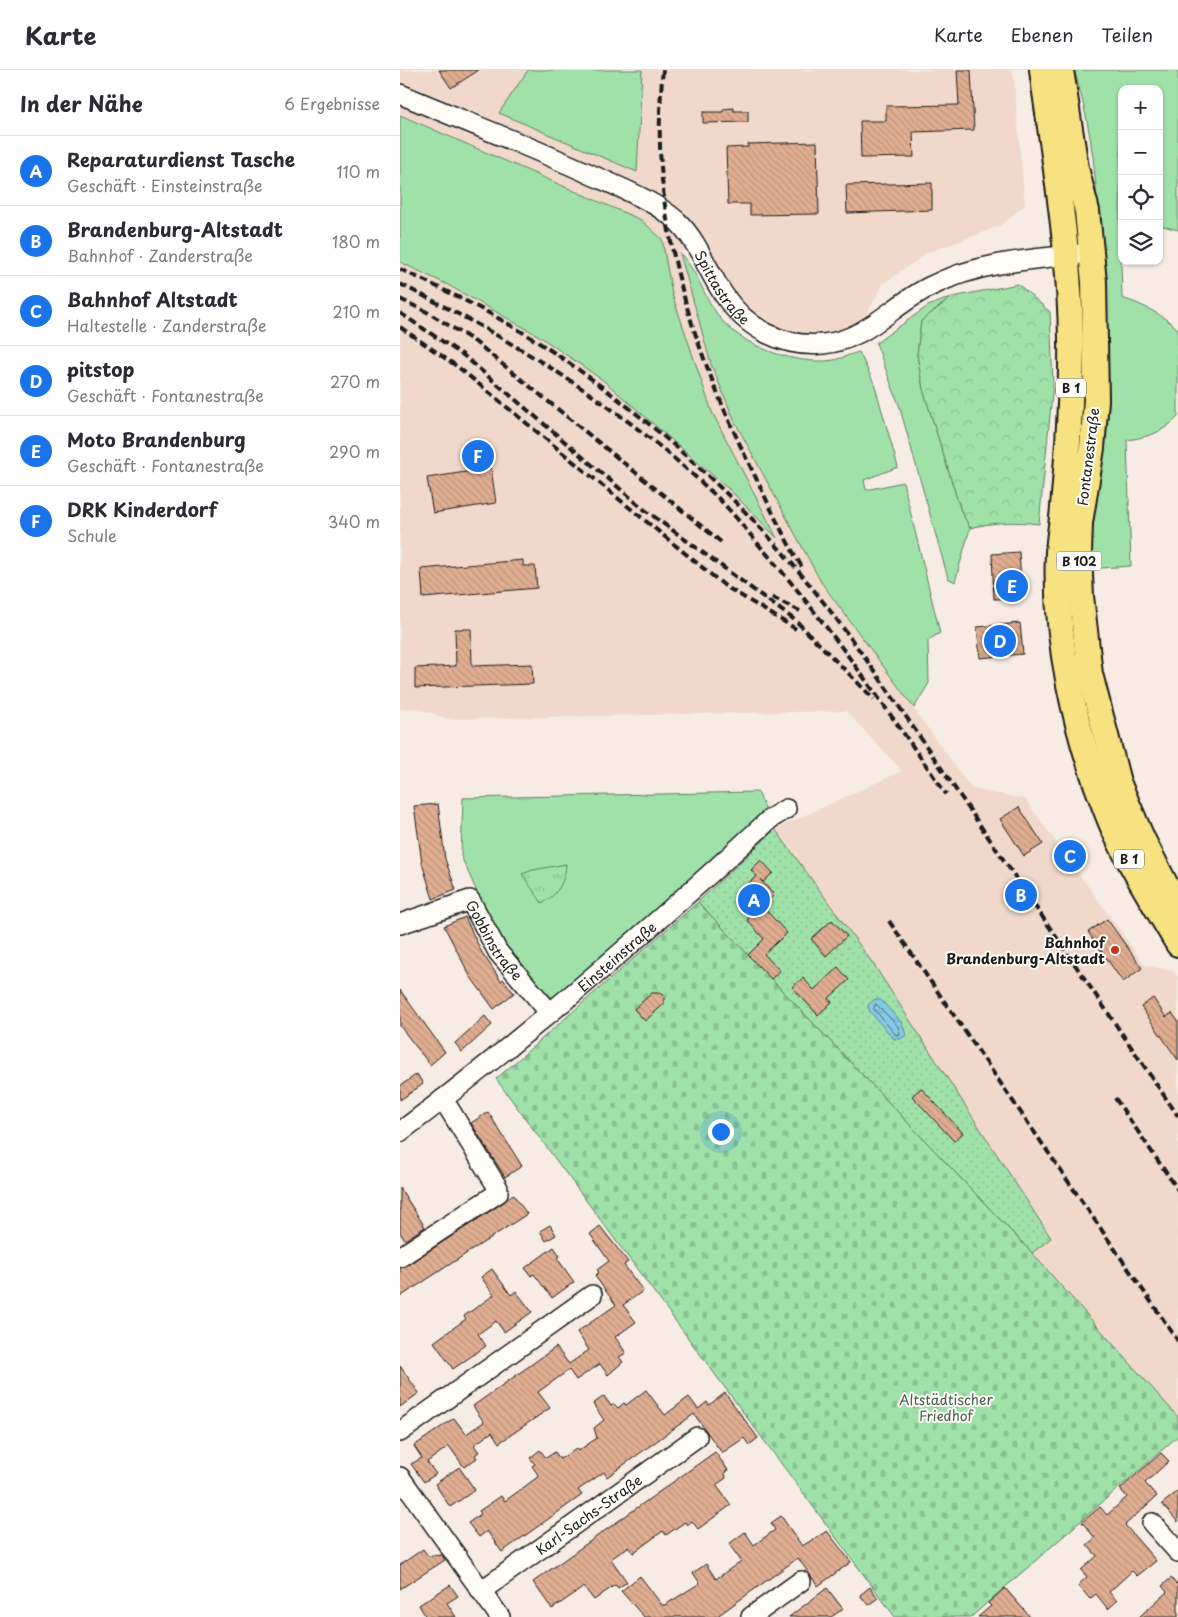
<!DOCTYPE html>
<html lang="de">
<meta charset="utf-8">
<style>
:root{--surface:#fff;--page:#f2f2f3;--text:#2b2b33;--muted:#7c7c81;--line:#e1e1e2;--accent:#1a73e8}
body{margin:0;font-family:"Playpen Sans",sans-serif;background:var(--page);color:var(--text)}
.controls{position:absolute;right:15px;top:15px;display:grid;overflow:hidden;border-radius:10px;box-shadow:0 1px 4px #0004}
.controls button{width:45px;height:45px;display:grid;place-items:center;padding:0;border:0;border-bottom:1px solid var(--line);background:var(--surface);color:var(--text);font:25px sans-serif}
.you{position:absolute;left:320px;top:1061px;width:18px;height:18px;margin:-12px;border:4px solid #fff;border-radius:50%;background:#1a73e8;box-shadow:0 0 0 8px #1a73e833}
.badge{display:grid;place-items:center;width:32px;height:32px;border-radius:50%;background:var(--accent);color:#fff;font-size:16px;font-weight:700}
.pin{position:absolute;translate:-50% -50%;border:2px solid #fff;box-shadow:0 1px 5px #0006}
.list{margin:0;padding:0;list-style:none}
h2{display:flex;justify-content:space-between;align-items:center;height:65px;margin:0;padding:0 20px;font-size:21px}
h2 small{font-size:16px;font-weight:400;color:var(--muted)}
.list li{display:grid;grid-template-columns:32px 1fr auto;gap:15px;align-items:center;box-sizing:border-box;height:70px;padding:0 20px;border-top:1px solid var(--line)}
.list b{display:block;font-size:19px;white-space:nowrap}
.list p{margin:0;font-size:16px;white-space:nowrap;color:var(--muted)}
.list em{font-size:16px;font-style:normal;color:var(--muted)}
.icon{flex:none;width:28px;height:28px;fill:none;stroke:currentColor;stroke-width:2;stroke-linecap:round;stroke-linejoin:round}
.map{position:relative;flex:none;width:778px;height:1547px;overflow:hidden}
header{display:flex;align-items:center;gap:30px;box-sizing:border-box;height:70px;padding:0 25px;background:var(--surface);border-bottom:1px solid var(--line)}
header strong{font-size:24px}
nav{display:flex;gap:28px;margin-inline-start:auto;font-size:18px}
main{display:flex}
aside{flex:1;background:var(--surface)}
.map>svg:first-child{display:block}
.built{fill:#f0d9cb}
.grass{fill:#a0e1aa;stroke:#5e7e63}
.forest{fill:url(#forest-crowns);stroke:#5e7e63}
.cemetery{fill:url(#cemetery-stones);stroke:#5e7e63}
.park{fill:url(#park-tufts);stroke:#5e7e63}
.garden{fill:url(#garden-dots);stroke:#5e7e63}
.water{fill:url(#water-ripples);stroke:#5a8595}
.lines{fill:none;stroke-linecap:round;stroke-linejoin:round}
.shore{stroke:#46626c;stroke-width:1}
.building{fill:url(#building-back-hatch);stroke:#1c1c1c}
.minor-casing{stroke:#1c1c1c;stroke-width:22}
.major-casing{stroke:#1c1c1c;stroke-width:28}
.minor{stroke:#fdfcf7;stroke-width:19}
.major{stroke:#f7e281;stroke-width:24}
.rail{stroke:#1c1c1c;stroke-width:4;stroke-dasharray:8 4;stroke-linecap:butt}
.poi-dot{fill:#c8321e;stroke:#fdfcf7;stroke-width:2}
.labels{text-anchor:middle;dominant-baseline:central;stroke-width:4;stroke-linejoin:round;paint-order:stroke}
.shield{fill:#fdfcf7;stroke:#605f5e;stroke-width:1}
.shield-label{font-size:12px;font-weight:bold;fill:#1c1c1c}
.street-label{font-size:14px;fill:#1c1c1c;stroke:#fdfcf7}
.poi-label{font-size:14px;font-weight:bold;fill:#1c1c1c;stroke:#fdfcf7;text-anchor:end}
.park-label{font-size:14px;fill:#4a614e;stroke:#fdfcf7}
</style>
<header>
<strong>Karte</strong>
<nav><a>Karte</a><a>Ebenen</a><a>Teilen</a></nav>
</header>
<main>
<aside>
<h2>In der Nähe<small>6 Ergebnisse</small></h2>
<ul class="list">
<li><span class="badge">A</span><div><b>Reparaturdienst Tasche</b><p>Geschäft · Einsteinstraße</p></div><em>110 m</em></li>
<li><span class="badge">B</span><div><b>Brandenburg-Altstadt</b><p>Bahnhof · Zanderstraße</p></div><em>180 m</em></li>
<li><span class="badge">C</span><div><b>Bahnhof Altstadt</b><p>Haltestelle · Zanderstraße</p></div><em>210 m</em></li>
<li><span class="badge">D</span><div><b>pitstop</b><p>Geschäft · Fontanestraße</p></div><em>270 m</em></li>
<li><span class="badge">E</span><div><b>Moto Brandenburg</b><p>Geschäft · Fontanestraße</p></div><em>290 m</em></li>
<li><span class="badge">F</span><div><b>DRK Kinderdorf</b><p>Schule</p></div><em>340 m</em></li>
</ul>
</aside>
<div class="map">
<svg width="778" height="1547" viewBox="0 0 778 1547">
<defs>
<pattern id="forest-crowns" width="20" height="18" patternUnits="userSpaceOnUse" patternTransform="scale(1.25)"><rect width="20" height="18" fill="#a0e1aa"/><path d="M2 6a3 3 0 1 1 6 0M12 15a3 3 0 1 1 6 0" fill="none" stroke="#89c092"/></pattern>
<pattern id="cemetery-stones" width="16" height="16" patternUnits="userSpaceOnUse" patternTransform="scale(1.25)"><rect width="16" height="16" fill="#a0e1aa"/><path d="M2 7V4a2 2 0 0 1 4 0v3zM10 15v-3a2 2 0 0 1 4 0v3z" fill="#89c092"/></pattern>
<pattern id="park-tufts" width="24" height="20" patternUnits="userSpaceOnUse" patternTransform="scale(1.25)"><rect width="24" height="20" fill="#a0e1aa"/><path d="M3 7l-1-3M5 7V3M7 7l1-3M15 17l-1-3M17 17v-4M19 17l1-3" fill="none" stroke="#89c092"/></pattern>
<pattern id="garden-dots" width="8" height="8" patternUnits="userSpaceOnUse" patternTransform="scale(1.25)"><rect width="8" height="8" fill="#a0e1aa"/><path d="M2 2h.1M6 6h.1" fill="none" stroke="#89c092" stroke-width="1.8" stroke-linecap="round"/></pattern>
<pattern id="water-ripples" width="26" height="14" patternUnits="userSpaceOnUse" patternTransform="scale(1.25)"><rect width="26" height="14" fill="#84cbe5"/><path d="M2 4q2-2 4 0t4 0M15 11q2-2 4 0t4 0" fill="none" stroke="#71aec4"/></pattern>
<pattern id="building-back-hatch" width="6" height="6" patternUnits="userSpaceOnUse" patternTransform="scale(1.25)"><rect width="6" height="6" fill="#e0ae92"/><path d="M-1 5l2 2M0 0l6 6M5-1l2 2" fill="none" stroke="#c0957d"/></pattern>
</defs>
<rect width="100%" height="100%" fill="#f7ece3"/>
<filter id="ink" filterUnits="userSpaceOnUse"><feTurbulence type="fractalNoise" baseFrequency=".02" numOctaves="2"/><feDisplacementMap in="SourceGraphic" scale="10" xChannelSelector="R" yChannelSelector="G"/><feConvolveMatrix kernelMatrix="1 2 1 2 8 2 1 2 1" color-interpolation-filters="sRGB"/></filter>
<g filter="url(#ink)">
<polygon class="built" points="0,0 128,0 100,43 237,102 242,0 613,0 625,135 600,156 527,183 483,214 462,253 424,266 404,266 375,259 351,244 328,218 300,167 280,183 311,294 335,352 421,512 572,719 625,729 745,895 773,901 778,907 778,1347 632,1183 651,1168 474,895 375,759 502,701 446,641 48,649 15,638 0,639"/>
<g class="grass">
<polygon points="128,0 242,0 237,102 99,43"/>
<path d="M674,0H778V160L759,155V19H722L720,153L722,228C744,235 761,244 778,259V347C762,363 748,367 727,370L731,496L687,499C690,425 693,352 695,278C699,180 704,96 674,0Z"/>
<polygon points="0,45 241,150 262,169 272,224 312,342 377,468 332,422 204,311 139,266 48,215 0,192"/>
<path d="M280,183C297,201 303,224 317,244C339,276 396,296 434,290C442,288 451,284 459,282L474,313L498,397L464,410L466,420L503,412L540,563L528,570L529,613L514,638L421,512L335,352L311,294Z"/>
<polygon points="552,227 521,251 517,285 523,319 561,441 570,458 555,512 548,508 499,335 476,273 528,236"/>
<polygon points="358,722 367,742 161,925 154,929 110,891 102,878 61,786 63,728"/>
</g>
<path class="forest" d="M618,214L650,242L653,315L639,454C615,451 593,452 570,458L561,441L523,319L517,285L521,251L552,227Z"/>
<polygon class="cemetery" points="298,832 632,1183 778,1347 778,1366 571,1547 495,1547 96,1009"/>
<path class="park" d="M166,794C165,811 158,825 142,833L122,804L133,800Z"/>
<polygon class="garden" points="375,759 474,895 651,1168 632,1183 298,832"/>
<polygon class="water" points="475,929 481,930 502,953 506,965 501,969 494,969 470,942 468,935"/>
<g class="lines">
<polygon class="shore" points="476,934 498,956 500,964 496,965 474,939"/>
</g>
<g class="building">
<polygon points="39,0 79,0 51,18"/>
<polygon points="557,0 571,0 574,60 513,62 514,87 461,88 460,51 486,51 486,36 559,35"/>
<polygon points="334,38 334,41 348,41 348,52 303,53 303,42 323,42 323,39"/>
<polygon points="417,72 419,144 350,145 350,134 328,134 326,78 348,77 348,74"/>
<polygon points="532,113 532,140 447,143 446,115"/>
<polygon points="91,398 96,433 33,443 27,408"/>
<polygon points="619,482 622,528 594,529 592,484"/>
<polygon points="123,490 123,496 135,496 137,518 23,528 21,499"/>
<polygon points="620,553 623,584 580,588 577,557"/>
<polygon points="55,559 71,559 72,596 132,594 133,614 15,618 15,598 56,596"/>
<polygon points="38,734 45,789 56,820 33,829 22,793 14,736"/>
<polygon points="619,737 643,774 624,786 600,749"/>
<polygon points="361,790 373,803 363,812 360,809 374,825 362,836 387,863 364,884 380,901 371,909 348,885 364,869 347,850 353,844 344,834 348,830 339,821 357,806 351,800"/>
<polygon points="65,847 81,881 101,911 103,909 114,923 94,939 70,906 44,856"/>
<polygon points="707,849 742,898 723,912 688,862"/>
<polygon points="432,850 447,866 426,886 411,869"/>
<polygon points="438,897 449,910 428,929 432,932 418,945 392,917 403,908 414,920"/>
<polygon points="0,920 45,982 30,995 0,956"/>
<polygon points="252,923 260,923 264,927 264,934 245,951 234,939"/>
<polygon points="753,928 766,947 772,943 778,951 778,990 741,937"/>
<polygon points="85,946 92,955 62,982 55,973"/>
<polygon points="17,1004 23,1014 0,1030 0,1016"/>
<polygon points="521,1018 563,1063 554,1071 512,1026"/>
<polygon points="88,1042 122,1096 105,1107 71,1053"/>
<polygon points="0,1118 25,1157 5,1170 0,1163"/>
<polygon points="113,1124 127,1144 0,1227 0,1198 6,1196 104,1132"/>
<polygon points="150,1155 156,1165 146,1171 140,1161"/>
<polygon points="200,1156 228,1192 224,1195 243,1221 223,1235 236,1252 215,1267 226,1283 219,1287 223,1292 208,1305 200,1294 176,1310 169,1300 138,1322 150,1338 99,1373 92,1362 74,1375 79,1382 75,1385 77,1388 64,1397 49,1376 27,1392 36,1404 24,1412 11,1394 22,1388 14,1376 54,1348 66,1364 84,1352 73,1336 156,1277 169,1294 189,1280 177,1262 216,1235 195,1206 199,1202 197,1200 209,1191 190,1164"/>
<polygon points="154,1177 160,1186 157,1188 174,1212 152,1228 134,1204 131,1206 125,1198"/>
<polygon points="92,1199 111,1225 116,1221 132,1242 104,1262 96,1251 78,1264 86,1276 53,1299 34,1272 66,1249 64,1246 94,1225 81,1207"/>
<polygon points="0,1296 19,1323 0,1337"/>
<polygon points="246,1320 265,1345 289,1327 298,1339 307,1332 309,1335 325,1323 358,1368 349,1375 344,1368 322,1383 294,1344 207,1407 204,1402 178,1420 182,1425 102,1482 87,1461 79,1467 68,1453 81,1444 79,1441 101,1426 105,1431 139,1406 132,1396 135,1394 130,1388 140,1380 146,1388 155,1382 160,1389 176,1379 178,1381 197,1368 194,1358 204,1350 193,1334 204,1326 211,1336 214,1334 218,1338 224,1333 226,1335"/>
<polygon points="315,1382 328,1400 325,1402 326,1408 316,1415 331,1435 298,1459 292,1451 287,1455 285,1452 266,1465 263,1461 233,1483 228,1477 211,1489 227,1512 218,1518 215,1515 194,1530 184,1517 152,1539 133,1512"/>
<polygon points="761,1383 769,1391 745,1413 757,1426 725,1455 756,1491 737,1506 732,1501 709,1522 717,1531 708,1539 696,1524 690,1529 678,1515 687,1507 681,1500 697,1486 687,1475 695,1468 682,1452 700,1437 707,1445 727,1427 720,1419"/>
<polygon points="59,1397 75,1420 50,1437 35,1414"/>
<polygon points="778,1421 778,1452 762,1434"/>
<polygon points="381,1446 402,1476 427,1461 451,1492 418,1516 398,1488 316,1547 244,1547 221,1521 240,1506 262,1535 265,1535 300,1513 293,1503 306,1494 316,1509 341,1491 329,1474 345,1462 354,1475 375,1460 371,1453"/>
<polygon points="23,1479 28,1486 42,1485 45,1490 0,1519 0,1495"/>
<polygon points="771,1508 776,1514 778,1512 778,1547 739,1547 767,1522 762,1516"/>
<polygon points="50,1515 58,1526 47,1533 56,1547 26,1547 19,1535"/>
<polygon points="470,1517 478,1528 468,1535 460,1525"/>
<polygon points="427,1518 443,1539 431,1547 389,1547"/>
<polygon points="605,1518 630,1547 578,1547 591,1536 588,1533"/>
</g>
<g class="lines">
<defs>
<g id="minor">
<path id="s1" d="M0,24C64,51 129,76 192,105C221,118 253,130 277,151C299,172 307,201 324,225C346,258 383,278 423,274C467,270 493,234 531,216C581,191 637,189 691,183"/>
<path id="s2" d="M0,854L70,830L98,882L150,943"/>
<path id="s3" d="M0,1062C129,965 251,859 370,749L386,739"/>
<polyline points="0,1187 98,1123 98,1118 43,1029"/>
<polyline points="0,1362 192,1225"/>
<polyline points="0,1407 100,1547"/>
<polyline points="752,1453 778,1482"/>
<path id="s4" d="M81,1521L297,1367"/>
<polyline points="351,1547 401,1511"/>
</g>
<g id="major">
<path d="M642,0C654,90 670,179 671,270C672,326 668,381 663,437C662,452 659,467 658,482C654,569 675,662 707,743C725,789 753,831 778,874"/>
<polyline points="661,0 676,98 687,141 694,212 696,330 692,378 680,453 679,483 681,526 690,604 718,712 742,768 778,839"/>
</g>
</defs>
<use href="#minor" class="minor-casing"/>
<use href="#major" class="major-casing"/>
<use href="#minor" class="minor"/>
<use href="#major" class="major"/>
<g class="rail">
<path d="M263,0C247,144 292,279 355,406C370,437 384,468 402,497"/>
<path d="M0,199C44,220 89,241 130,267C201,312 267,366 327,424C415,508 482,612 550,711C626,823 702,934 778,1046"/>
<path d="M0,214C117,272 223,337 318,428C335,445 350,465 366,483C432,559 488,641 546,724"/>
<polyline points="0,229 27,242 74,271 321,472"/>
<polyline points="0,243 63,285 245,440 396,551 474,629"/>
<polyline points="0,257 58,297 325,516 396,559"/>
<polyline points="372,527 400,541"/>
<polyline points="489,851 778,1271"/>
<polyline points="715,1028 778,1120"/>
</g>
</g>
</g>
<circle class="poi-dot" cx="715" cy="880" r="5"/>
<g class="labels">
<g class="shield">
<rect x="656" y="308.5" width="30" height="19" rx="4"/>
<rect x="656.5" y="481.5" width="45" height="19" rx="4"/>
<rect x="714" y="779.5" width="30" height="19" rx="4"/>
</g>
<g class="shield-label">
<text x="671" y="318">B 1</text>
<text x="679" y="491">B 102</text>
<text x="729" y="789">B 1</text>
</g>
<g class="street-label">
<text stroke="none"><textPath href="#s1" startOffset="386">Spittastraße</textPath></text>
<text transform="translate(688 387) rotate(-83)">Fontanestraße</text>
<text stroke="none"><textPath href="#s2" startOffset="121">Gobbinstraße</textPath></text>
<text stroke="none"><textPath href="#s3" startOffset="279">Einsteinstraße</textPath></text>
<text stroke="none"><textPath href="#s4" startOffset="132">Karl-Sachs-Straße</textPath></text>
</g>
<g class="poi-label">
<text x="705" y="872">Bahnhof<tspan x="705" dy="16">Brandenburg-Altstadt</tspan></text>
</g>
<g class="park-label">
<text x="546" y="1329">Altstädtischer<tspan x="546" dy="16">Friedhof</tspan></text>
</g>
</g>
</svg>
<div class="controls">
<button>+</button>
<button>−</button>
<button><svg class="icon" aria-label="locate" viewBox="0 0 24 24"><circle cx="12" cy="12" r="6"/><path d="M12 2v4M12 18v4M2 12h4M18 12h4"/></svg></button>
<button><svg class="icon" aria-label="layers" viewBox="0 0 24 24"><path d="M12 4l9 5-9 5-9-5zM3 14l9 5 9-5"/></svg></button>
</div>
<div class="you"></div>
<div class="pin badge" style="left:354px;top:830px">A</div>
<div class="pin badge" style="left:621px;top:825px">B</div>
<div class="pin badge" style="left:670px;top:786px">C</div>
<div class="pin badge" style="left:600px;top:571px">D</div>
<div class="pin badge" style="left:612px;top:516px">E</div>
<div class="pin badge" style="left:78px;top:386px">F</div>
</div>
</main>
